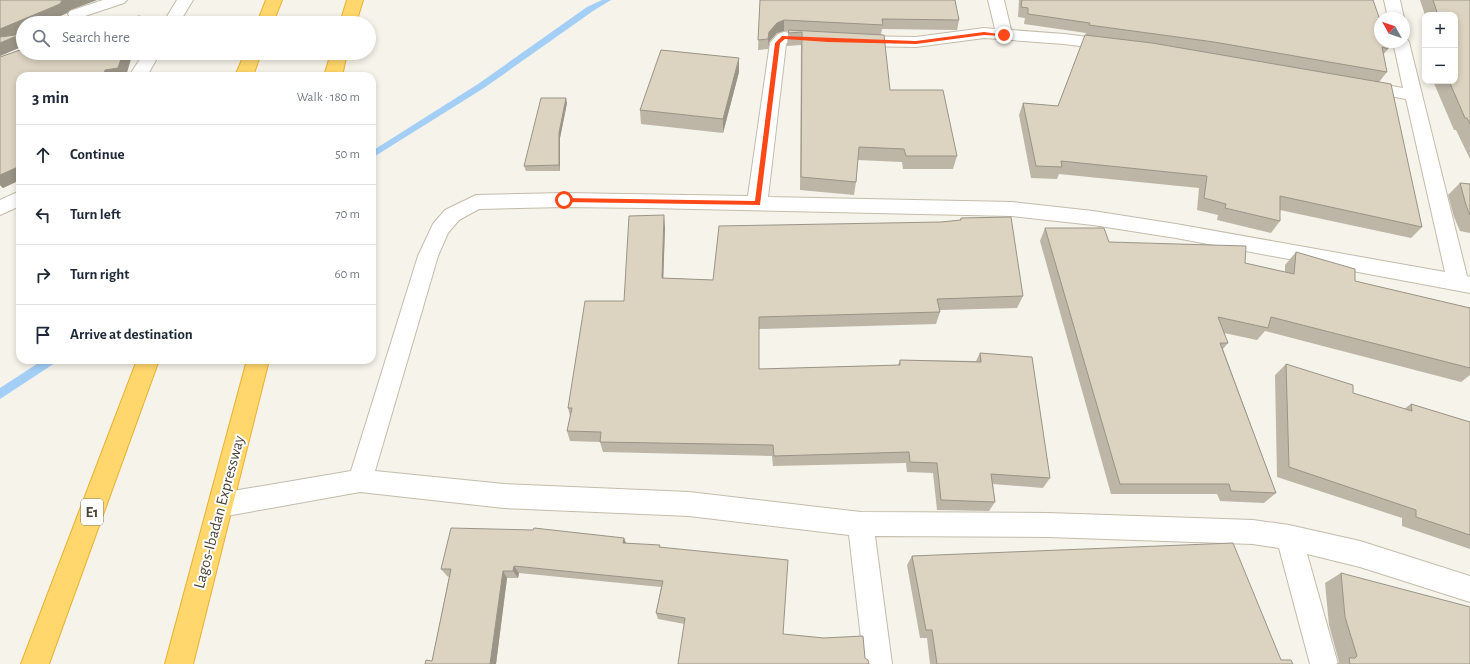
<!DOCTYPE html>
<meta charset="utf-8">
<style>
:root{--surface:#fff;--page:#f6f6f7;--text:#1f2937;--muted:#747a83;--line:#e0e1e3}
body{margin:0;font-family:"Alegreya Sans",sans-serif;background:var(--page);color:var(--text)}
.controls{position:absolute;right:12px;top:12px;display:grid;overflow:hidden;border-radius:8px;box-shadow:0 2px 6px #0003}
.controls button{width:36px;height:36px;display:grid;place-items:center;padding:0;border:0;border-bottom:1px solid var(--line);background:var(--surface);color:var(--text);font:20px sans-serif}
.compass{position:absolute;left:1374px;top:12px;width:36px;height:36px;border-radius:50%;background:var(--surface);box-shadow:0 2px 6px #0003;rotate:310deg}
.stop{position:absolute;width:12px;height:12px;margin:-9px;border:3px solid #ff4818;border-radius:50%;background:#fff}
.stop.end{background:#ff4818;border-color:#fff;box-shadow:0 1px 4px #0008}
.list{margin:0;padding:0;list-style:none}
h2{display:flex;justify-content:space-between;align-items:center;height:52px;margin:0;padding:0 16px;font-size:17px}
h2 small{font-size:13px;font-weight:400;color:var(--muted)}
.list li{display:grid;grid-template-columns:26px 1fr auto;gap:12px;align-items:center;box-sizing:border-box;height:60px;padding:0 16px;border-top:1px solid var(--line)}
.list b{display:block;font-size:15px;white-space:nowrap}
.list em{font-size:13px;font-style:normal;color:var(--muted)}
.icon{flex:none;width:22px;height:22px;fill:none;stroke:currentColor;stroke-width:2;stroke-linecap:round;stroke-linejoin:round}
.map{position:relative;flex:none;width:1470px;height:664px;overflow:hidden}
.search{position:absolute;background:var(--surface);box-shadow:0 2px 6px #0003;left:16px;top:16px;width:360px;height:44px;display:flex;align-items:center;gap:10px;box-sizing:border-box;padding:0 14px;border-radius:22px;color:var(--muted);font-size:15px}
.panel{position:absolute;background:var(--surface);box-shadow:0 2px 6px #0003;left:16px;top:72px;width:360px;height:292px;border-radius:12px}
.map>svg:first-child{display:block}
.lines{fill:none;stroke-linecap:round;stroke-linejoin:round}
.stream{fill:#a3cff7;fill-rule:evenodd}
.minor-casing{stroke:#c3bcab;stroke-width:2}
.motorway-casing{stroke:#eab030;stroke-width:2}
.minor{fill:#fff;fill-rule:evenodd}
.motorway{fill:#ffd76c;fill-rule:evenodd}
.wall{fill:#bdb5a6}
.shaded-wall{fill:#9a9487}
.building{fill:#dcd3c1;stroke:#9a9487}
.route{fill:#ff4818}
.labels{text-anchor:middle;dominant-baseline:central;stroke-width:4;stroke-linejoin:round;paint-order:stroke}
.shield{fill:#fff;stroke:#817c73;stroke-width:1}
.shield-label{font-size:15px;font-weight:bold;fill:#4b4437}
.street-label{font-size:16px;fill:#4b4437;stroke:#fff}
</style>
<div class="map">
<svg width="1470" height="664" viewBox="0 0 1470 664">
<rect width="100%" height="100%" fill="#f6f3ea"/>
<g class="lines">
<g class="stream">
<polygon points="602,0 611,0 593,11 484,88 372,158 372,151 478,84 587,7"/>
<polygon points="43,360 56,360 55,363 0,399 0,388"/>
</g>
<defs>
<g id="minor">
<polygon points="103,0 127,0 124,3 76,19 70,17 68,14 70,11"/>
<polygon points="177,0 193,0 179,23 163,23"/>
<polygon points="988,0 1004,0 1011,30 1064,34 1112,40 1118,41 1120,45 1118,49 1112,50 1064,44 984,38 916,47 856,46 850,44 848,41 850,38 856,36 916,37 984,28 995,29"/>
<polygon points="1384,0 1400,0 1404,18 1388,18"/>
<polygon points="784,32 823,37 825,40 823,43 817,45 788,42 786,44 768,197 1012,202 1093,211 1176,224 1445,272 1406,99 1363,91 1357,90 1354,86 1357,82 1363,81 1403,88 1393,42 1404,42 1404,38 1407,39 1409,42 1467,276 1470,277 1470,293 1176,238 1093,225 1012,216 647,208 564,207 479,209 459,220 448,233 438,256 375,471 504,484 689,492 861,512 1048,513 1253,520 1289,525 1360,541 1470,576 1470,602 1360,567 1307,554 1338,664 1310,664 1279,548 1253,544 1048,537 875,536 892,664 864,664 849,535 689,516 504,508 360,492 221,517 212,513 208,505 212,497 221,493 351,471 418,256 433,224 445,210 476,195 564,193 748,196 770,43 778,34"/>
<polygon points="144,53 160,53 147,76 129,76"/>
<polygon points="20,191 20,206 0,215 0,200"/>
</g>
<g id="motorway">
<polygon points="266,0 282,0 273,23 257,23"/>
<polygon points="347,0 363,0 356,23 340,23"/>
<polygon points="245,53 261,53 253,76 235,76"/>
<polygon points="331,53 347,53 342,76 324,76"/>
<polygon points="137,360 159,360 49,664 21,664"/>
<polygon points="247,360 269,360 193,664 165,664"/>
</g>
</defs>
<use href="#minor" class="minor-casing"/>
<use href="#motorway" class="motorway-casing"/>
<use href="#minor" class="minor"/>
<use href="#motorway" class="motorway"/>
</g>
<g class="wall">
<polygon points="0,0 97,0 70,10 67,13 45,23 23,23 23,32 18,35 23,34 23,53 142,53 140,57 131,59 20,76 20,180 3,188 0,185 0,57 22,49 21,47 0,56"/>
<polygon points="760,0 959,20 957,30 882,29 881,34 890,90 957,156 953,169 903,169 902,162 858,160 856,182 854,195 800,190 801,45 787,46 788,33 789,31 784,31 777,33 769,42 768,49 758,50"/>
<polygon points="1019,0 1373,0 1388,49 1383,55 1387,72 1379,82 1422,227 1411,238 1280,210 1280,221 1271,233 1217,220 1218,215 1197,210 1199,188 1059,174 1057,179 1031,178 1019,115 1023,103 1058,106 1086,33 1024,24 1025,18 1018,17"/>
<polygon points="1420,0 1470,0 1470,159 1456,130 1454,130 1433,81 1455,81 1455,15 1425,15"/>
<polygon points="739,72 723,133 641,124 640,110"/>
<polygon points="567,103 560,138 560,171 526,171 524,166"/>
<polygon points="1460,183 1470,184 1470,233 1460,231 1454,217 1448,195"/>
<polygon points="961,218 1023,296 1017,308 940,310 940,312 936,324 759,329 759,369 898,365 900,360 976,361 980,353 1050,478 1043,488 993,484 995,502 989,511 937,510 933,473 907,472 906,463 773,466 772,456 603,452 600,442 570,441 567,431 570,416 568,408 624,301 665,227 663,278 713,280 941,222 960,220"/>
<polygon points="1045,228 1109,242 1245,263 1285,272 1285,265 1296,252 1355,281 1470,308 1470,375 1461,382 1265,331 1257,340 1224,333 1228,343 1223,349 1276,493 1264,503 1220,501 1217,494 1111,494 1040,241"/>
<polygon points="1286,364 1353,393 1404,409 1411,404 1470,422 1470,549 1402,526 1402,518 1277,477 1275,375"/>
<polygon points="624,538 626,543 660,547 783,634 865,658 658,619 656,613 661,587 519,573 518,578 507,578 496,664 425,664 432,661 449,577 447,576 441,569"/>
<polygon points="912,556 1281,660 1293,664 930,664 927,638 920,638 907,565"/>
<polygon points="1341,573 1470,664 1336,664 1339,662 1329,625 1325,583"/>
</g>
<g class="shaded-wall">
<polygon points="62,0 97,0 70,10 67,13 45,23 23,23 23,32 0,42 0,29"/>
<polygon points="140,16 145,23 141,23"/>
<polygon points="784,20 784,31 777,33 769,42 768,49 768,39 769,32 777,23"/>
<polygon points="14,37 19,42 16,42 21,47 0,56 0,43"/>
<polygon points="123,53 142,53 140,57 131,59 126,76 103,76 105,70"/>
<polygon points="739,58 739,72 723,133 723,119"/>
<polygon points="566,98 567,103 560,138 560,171 559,165 559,133"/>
<polygon points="20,166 20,180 3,188 0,185 0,175"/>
<polygon points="664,215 665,227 663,290 662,278"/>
<polygon points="624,538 627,546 623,543"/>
<polygon points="514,566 519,573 518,578 513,571"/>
<polygon points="503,571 507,578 496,664 490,664"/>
</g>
<g class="building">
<polygon points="0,0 62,0 60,4 0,29"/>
<polygon points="760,0 955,0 959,20 882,19 883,25 784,20 777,23 769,32 768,39 758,40"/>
<polygon points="1022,0 1373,0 1380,20 1380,42 1387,42 1388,49 1382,47 1387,72 1214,42 1089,25 1090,23 1028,14 1028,8 1021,7"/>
<polygon points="1433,0 1470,0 1470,124 1467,118 1465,118 1449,81 1455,81 1455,15 1438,15"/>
<polygon points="140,16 141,23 96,23"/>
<polygon points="789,30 884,35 890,90 943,90 957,156 906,156 904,149 859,147 856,182 801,177 802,32 788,33"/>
<polygon points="23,34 23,42 16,42 16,37 14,37 0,43 0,37"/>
<polygon points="1085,35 1152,43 1391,84 1422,227 1280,196 1280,221 1225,208 1226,204 1204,198 1207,176 1061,161 1062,167 1036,166 1023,103 1058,106"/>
<polygon points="23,49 23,53 123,53 118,68 105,70 103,76 20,76 20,166 0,175 0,57"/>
<polygon points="661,50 739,58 723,119 640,110"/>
<polygon points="541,98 566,98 559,133 559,165 524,166"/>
<polygon points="1460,183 1470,184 1470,215 1466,205"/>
<polygon points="664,215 662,278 713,280 719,226 941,222 961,220 961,218 1011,217 1023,296 937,299 940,312 759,317 759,369 900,365 900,360 981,362 980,353 1032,357 1050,478 991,474 995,502 941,500 937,463 910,462 909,452 774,456 773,445 600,442 601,432 567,431 572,408 568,408 585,301 624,301 629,216"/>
<polygon points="1045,228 1104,228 1109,242 1246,246 1245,263 1294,274 1296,252 1355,269 1355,281 1470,308 1470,368 1271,317 1268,328 1218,317 1228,343 1220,343 1276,493 1231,491 1229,484 1120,484"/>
<polygon points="1286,364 1353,385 1353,393 1412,411 1411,404 1470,422 1470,535 1416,517 1416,510 1289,467"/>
<polygon points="451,528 533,530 534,528 624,538 623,543 660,545 659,547 788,560 783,634 824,638 863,636 865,658 868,660 869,664 678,664 685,618 656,613 663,581 514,566 513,571 503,571 490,664 425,664 426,660 432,661 451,569 441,569"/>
<polygon points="1233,543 1281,660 1291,660 1293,664 937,664 932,630 926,630 912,556"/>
<polygon points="1341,573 1470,607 1470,664 1350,664 1349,658 1355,658 1357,656 1345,617"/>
</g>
<polygon class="route" points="984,32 1006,35 1004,36 984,35 916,44 828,42 785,39 780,43 760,205 564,202 561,200 564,198 755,201 775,43 782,36 916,41"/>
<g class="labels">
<rect class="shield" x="81" y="499" width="22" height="26" rx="3"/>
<g class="shield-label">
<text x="92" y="512">E1</text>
</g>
<g class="street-label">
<text transform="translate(219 512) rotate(-75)">Lagos-Ibadan Expressway</text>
</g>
</g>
</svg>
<div class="controls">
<button>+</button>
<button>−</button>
</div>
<svg class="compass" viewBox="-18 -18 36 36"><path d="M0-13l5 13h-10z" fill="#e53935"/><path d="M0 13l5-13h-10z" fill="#747a83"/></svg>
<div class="stop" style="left:564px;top:200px"></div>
<div class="stop end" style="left:1004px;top:35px"></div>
<div class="search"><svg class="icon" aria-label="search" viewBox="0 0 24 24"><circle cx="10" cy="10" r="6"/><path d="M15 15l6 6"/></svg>Search here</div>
<section class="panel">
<h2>3 min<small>Walk · 180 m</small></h2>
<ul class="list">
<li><svg class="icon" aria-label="ahead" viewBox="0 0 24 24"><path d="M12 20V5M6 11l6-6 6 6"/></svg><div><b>Continue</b></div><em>50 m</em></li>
<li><svg class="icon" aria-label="left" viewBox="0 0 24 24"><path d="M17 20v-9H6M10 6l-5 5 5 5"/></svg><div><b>Turn left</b></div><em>70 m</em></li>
<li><svg class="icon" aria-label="right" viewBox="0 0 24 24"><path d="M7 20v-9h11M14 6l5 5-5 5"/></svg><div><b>Turn right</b></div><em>60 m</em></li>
<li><svg class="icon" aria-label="arrive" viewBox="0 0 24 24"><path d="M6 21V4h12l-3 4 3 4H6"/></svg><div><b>Arrive at destination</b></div></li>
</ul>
</section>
</div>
